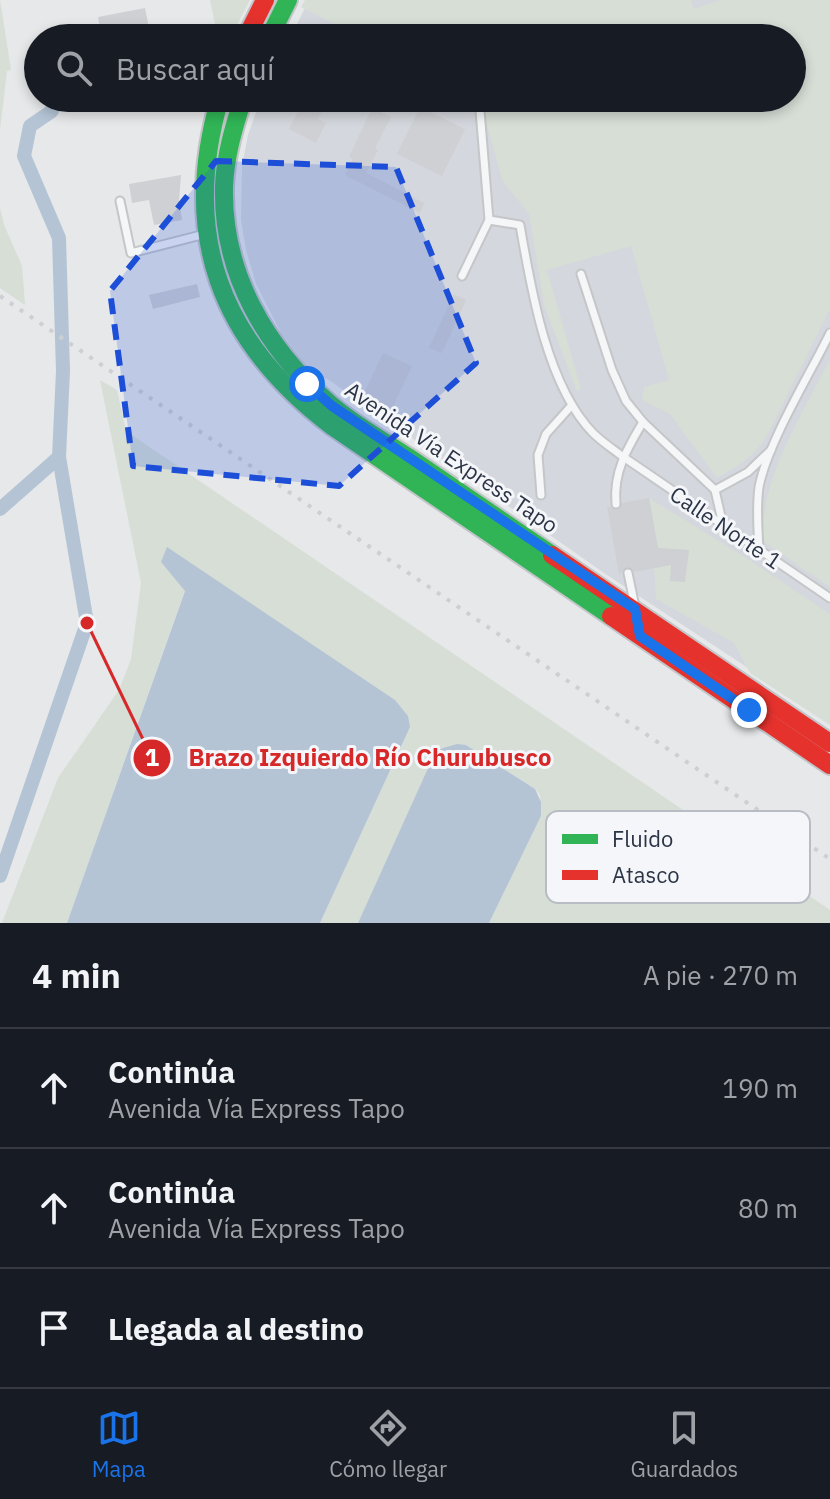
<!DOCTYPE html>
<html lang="es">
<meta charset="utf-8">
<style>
:root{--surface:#171b24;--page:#20242c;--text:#f1f3f6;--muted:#9ea1a6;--line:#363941;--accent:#1a73e8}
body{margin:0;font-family:"IBM Plex Sans",sans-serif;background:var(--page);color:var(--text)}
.stop{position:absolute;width:24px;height:24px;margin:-18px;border:6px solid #1a73e8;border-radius:50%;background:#fff}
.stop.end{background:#1a73e8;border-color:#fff;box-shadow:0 2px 8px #0008}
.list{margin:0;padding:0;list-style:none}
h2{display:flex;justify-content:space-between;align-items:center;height:104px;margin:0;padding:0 32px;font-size:34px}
h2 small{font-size:26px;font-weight:400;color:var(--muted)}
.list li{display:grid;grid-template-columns:52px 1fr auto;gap:24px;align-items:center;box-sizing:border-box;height:120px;padding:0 32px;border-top:2px solid var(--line)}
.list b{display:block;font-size:30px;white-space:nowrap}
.list p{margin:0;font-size:26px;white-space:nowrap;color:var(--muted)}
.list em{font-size:26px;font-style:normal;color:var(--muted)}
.icon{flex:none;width:44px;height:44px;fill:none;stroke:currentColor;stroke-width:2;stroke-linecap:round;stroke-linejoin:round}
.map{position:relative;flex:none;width:830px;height:923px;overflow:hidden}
.search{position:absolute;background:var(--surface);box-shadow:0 4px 12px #0003;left:24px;right:24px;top:24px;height:88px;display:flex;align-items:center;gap:20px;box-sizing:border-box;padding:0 28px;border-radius:44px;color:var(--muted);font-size:30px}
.sheet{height:464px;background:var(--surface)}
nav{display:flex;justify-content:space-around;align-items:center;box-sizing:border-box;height:112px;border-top:2px solid var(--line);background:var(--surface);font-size:22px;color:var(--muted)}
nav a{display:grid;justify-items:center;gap:4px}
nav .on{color:var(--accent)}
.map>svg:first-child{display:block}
.built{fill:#d4d7dd}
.green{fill:#d6ded6}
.water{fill:#b4c4d5}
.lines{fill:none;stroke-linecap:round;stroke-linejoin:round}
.canal{stroke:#b4c4d5;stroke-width:14}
.building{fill:#ced0d3}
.lane-casing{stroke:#c4c6c8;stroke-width:11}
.fast-casing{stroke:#c2c5c8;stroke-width:22}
.jam-casing{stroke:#c2c5c8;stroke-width:22}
.lane{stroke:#f5f6f7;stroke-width:7}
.fast{stroke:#30b455;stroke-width:18}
.jam{stroke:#e5322d;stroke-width:18}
.rail{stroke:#cecfd2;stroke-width:4;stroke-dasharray:4 8;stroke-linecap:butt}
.route{stroke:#1a73e8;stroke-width:10}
.marked{fill:#1d4ed8;fill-opacity:0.2;stroke:#1d4ed8;stroke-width:6;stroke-dasharray:16 10;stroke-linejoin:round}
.labels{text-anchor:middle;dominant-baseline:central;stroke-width:6;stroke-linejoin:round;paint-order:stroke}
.street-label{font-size:22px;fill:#2b3445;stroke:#f4f6f9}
.key{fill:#f4f6f9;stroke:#b8bcc3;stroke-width:2}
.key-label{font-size:22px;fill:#2b3445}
.leader{fill:none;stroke:#d62828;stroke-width:3}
.callout-dot{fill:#d62828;stroke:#f4f6f9;stroke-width:3}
.mark-label{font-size:24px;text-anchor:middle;font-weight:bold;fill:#fff}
.callout-label{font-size:24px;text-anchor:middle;font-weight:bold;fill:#d62828;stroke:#f4f6f9;stroke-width:6;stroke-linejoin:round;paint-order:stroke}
</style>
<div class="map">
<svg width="830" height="923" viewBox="0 0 830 923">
<rect width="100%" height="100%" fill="#e6e8ea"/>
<polygon class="built" points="309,0 830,0 830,722 604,573 329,380 308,369 281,333 256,284 246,250 241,220 242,166 248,135 261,98 792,98 792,38 290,38"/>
<g class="green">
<polygon points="0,0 11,70 7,71 0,130"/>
<polygon points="210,0 250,0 230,38 218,38"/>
<path d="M305,0H691L694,9L720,0H830V309L769,432C756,455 741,465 717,478L670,414L642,400L644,387L669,380L631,246L547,270L581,389L577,392L544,305L529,214L502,180L480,98H792V38H362L301,7Z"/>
<polygon points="0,208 4,225 22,266 25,305 0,288"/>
<path d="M830,359V587L764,542C757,482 804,412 830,359Z"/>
<polygon points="100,380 117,390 126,431 830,910 830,923 489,923 541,816 540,795 535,789 466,745 434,756 358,923 320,923 410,727 161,562 185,590 67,923 2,923 58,778 119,690 131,659 141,583"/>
<polygon points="649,498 745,557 830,614 830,725 750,673 734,643 656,599 654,568 661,566"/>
</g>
<g class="water">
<polygon points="167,547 395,700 408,716 410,727 320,923 67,923 185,591 161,562"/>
<polygon points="457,744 466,745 535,789 541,802 541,816 489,923 358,923 434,755 440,749"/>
</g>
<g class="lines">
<g class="canal">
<polyline points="0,509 59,457"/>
<polyline points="0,876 87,623 59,457 63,371 59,238 24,156 30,126 52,111 53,98"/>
</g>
</g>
<g class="building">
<polygon points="145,8 151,38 102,38 98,17"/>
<polygon points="324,24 353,38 316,38"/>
<polygon points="113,98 147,98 147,103 115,110"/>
<polygon points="305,98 317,98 326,102 318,119 326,123 316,143 289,129"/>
<polygon points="420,107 465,129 442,176 397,154"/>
<polygon points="372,108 391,117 375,148 378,150 366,173 424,203 420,213 345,175 353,159 349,157"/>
<polygon points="181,175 179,201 182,220 154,225 149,200 132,203 129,184"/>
<polygon points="197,284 200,297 153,309 149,295"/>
<polygon points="454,294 466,300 442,353 429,348"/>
<polygon points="383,353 412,366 390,413 361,400"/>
<polygon points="649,498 658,548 689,550 685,582 670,581 671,565 634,572 627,567 619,574 607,506 617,510 622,503"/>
</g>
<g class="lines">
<defs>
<g id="lane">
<polyline points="120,201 131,253 205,234"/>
<path d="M489,220L520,225C531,289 547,386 593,433C602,442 613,449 622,456L830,598"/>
<polyline points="581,274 612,370 626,401 643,422 715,490 723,525"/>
<polyline points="462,276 489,220 479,98"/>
<polyline points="715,490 748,472 771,450"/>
<polyline points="541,495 538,455 546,434 572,405"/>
<path d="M616,504C613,472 627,449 643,422"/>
<path d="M759,550C758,529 756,509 759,487C768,442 809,376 830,333"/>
<polyline points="628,573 634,602"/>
</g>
<g id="fast">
<polyline points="269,38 288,0"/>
<path d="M220,98C180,235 220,341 332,426L611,616"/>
<path d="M243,98C234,127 225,156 224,187C222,274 266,348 330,404C354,425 384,441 411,459C458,491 505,523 552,555"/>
</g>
<g id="jam">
<polyline points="246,38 265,0"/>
<polyline points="552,555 830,743"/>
<polyline points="611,616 830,765"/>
</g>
</defs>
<use href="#lane" class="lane-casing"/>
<use href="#fast" class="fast-casing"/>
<use href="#jam" class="jam-casing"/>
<use href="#lane" class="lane"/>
<use href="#fast" class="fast"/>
<use href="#jam" class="jam"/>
<polyline class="rail" points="0,296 830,859"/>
</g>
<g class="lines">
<polyline class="route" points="307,384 332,406 635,609 640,636 749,710"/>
</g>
<path class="marked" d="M216,161L396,167L476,363L339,486L133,466L110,291Z"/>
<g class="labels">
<g class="street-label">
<text transform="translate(452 457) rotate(34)">Avenida Vía Express Tapo</text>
<text transform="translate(726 527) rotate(34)">Calle Norte 1</text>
</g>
</g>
<rect x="546" y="811" width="264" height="92" rx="12" class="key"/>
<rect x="562" y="834" width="36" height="10" fill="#30b455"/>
<rect x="562" y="870" width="36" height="10" fill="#e5322d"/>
<g class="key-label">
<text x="612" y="847">Fluido</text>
<text x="612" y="883">Atasco</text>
</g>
<path class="leader" d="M87 623L152 758"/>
<g class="callout-dot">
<circle cx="87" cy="623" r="8"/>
<circle cx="152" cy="758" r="20"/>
</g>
<g class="mark-label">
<text x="152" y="766">1</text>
</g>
<g class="callout-label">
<text x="370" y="766">Brazo Izquierdo Río Churubusco</text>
</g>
</svg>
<div class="stop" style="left:307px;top:384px"></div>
<div class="stop end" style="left:749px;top:710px"></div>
<div class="search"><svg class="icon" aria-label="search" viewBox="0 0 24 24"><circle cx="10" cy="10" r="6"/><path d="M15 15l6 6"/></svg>Buscar aquí</div>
</div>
<section class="sheet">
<h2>4 min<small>A pie · 270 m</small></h2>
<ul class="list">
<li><svg class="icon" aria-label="ahead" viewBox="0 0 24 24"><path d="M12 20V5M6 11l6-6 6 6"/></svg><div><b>Continúa</b><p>Avenida Vía Express Tapo</p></div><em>190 m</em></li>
<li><svg class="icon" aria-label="ahead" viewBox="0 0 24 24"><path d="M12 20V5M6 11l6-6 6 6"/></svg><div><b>Continúa</b><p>Avenida Vía Express Tapo</p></div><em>80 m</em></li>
<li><svg class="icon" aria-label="arrive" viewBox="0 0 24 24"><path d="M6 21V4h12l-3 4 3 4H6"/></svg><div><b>Llegada al destino</b></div></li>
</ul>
</section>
<nav>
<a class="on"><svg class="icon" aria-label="map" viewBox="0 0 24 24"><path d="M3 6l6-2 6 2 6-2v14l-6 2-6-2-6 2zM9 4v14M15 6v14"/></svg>Mapa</a>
<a><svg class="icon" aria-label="directions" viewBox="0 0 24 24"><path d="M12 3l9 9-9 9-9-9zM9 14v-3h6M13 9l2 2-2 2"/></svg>Cómo llegar</a>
<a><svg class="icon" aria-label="saved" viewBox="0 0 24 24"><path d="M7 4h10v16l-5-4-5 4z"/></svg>Guardados</a>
</nav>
